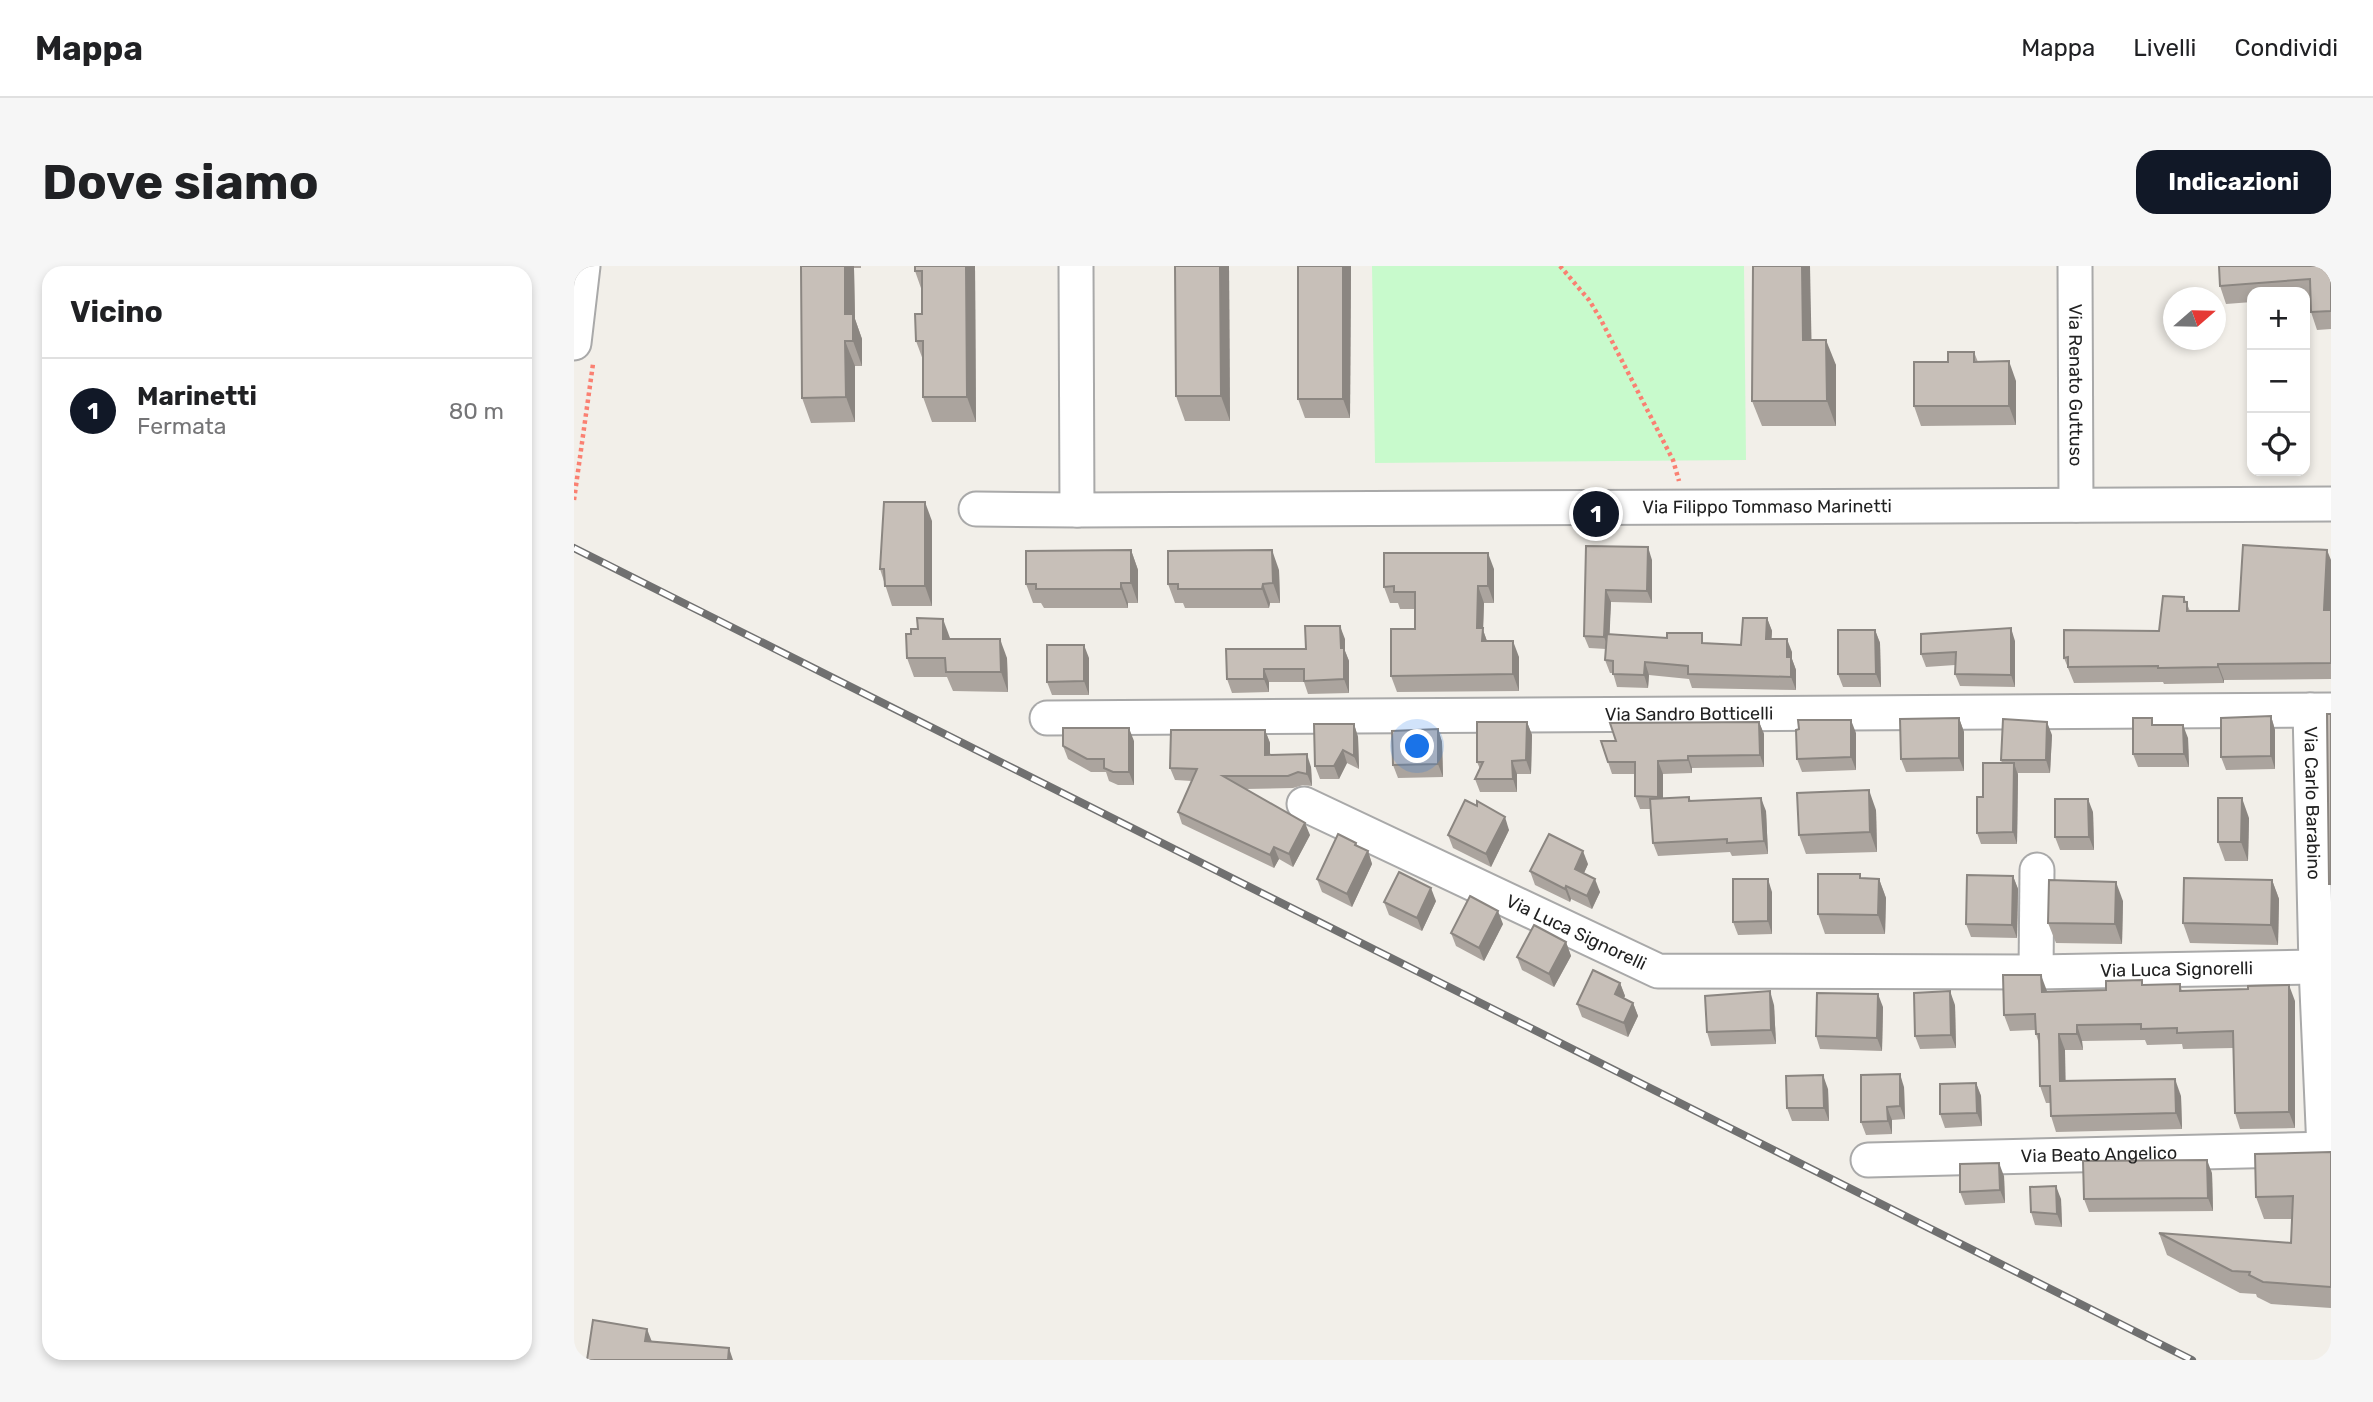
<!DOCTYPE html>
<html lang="it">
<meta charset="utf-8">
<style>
:root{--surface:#fff;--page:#f6f6f6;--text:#202124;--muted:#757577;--line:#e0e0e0;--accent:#111827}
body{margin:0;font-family:Rubik,sans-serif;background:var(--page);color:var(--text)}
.controls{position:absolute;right:21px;top:21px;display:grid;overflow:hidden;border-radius:14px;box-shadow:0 4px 10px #0003}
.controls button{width:63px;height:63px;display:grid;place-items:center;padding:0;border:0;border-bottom:2px solid var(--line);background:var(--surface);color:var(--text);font:35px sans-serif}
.compass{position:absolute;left:1589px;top:21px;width:63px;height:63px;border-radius:50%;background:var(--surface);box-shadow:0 4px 10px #0003;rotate:70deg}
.you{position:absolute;left:844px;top:481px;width:24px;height:24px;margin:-18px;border:5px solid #fff;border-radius:50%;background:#1a73e8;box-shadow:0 0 0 10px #1a73e833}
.badge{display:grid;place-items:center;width:46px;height:46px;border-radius:50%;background:var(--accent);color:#fff;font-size:23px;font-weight:700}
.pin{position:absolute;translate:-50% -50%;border:4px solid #fff;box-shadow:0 2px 7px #0006}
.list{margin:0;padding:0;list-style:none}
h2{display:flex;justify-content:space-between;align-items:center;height:91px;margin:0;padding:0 28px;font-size:30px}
h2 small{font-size:23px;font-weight:400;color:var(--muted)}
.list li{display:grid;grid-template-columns:46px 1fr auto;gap:21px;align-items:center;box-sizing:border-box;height:105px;padding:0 28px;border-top:2px solid var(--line)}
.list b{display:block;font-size:26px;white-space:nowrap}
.list p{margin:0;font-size:23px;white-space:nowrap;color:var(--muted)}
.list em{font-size:23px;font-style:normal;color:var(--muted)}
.icon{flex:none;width:38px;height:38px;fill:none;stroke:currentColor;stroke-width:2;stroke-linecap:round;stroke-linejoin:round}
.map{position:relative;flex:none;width:1757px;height:1094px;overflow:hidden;border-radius:21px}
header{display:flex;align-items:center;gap:42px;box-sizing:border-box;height:98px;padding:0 35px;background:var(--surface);border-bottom:2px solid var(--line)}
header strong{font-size:33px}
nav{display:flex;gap:38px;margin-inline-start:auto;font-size:24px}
.intro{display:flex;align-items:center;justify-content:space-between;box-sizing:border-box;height:168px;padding:0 42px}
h1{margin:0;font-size:49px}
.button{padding:18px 32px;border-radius:21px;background:var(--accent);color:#fff;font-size:24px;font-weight:700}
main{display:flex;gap:42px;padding:0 42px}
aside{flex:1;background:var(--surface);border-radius:21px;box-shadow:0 4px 10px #0003}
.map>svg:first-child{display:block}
.park{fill:#c8facc}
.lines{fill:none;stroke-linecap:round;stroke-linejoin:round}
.minor-casing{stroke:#a9a9a9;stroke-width:37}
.path{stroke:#fa8072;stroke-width:4.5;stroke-dasharray:3.5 3.5;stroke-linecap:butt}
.minor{stroke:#fff;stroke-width:33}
.rail-casing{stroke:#707070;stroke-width:8}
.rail{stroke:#fff;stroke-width:5;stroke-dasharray:16;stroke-linecap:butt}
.wall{fill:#aba49e}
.shaded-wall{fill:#8b8681}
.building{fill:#c7bfb8;stroke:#8b8681;stroke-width:2}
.labels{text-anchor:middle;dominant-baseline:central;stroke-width:6;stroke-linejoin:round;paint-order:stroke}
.street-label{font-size:18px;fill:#222;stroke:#fff}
</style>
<header>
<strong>Mappa</strong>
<nav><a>Mappa</a><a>Livelli</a><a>Condividi</a></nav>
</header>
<div class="intro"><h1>Dove siamo</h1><a class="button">Indicazioni</a></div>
<main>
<aside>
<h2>Vicino<small></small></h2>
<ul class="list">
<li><span class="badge">1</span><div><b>Marinetti</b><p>Fermata</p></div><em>80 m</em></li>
</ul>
</aside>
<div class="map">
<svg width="1757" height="1094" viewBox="0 0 1757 1094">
<rect width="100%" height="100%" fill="#f2efe9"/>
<polygon class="park" points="798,0 1170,0 1172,194 801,197"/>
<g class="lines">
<defs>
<g id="minor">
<path id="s1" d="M502,0L503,244L1757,238"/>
<path id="s2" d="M1501,0L1502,239"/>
<polyline points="0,77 9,0"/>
<polyline points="402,243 503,244"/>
<path id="s3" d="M1736,444L1742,701L1750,883"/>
<path id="s4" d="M473,452L1757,444"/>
<path id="s5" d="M730,538L1084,705L1462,706L1742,701"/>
<polyline points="1462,706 1463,604"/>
<path id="s6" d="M1294,894L1757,883"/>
</g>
</defs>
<use href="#minor" class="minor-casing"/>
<g class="path">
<polyline points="986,0 1015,34 1026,52 1099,194 1105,215"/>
<polyline points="0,234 19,98"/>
</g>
<use href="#minor" class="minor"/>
<defs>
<polyline id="rail" points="0,282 1618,1094"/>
</defs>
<use href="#rail" class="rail-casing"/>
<use href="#rail" class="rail"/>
</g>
<g class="wall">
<polygon points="227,0 287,0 287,2 280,2 281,53 288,73 288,100 281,100 281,156 237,157 228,132"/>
<polygon points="401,0 402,156 358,156 349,131 349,94 342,75 348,48 348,25 341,5"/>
<polygon points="601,0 655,0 656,155 611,155 602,130"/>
<polygon points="724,0 777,0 776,152 731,152 724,133"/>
<polygon points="1757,0 1757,63 1743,64 1737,46 1736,32 1731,32 1731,26 1678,26 1678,36 1652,38 1646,20"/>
<polygon points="1237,74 1262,99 1262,160 1188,160 1178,135"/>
<polygon points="1400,86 1404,96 1442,115 1442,159 1347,160 1340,140 1374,96"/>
<polygon points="358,255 358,340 318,340 306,303"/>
<polygon points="1012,280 1078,294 1078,337 1037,336 1035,368 1132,377 1167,379 1193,352 1198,365 1197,373 1218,386 1218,393 1222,404 1222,424 1118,422 1115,413 1075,409 1074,422 1043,421 1039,407 1036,407 1031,394 1032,383 1015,382 1010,370"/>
<polygon points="557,284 564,304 564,337 554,337 554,342 470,342 467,337 459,337 452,318"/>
<polygon points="1757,294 1757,413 1650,414 1650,417 1590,418 1589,416 1500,417 1490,392 1585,365 1610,331 1616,345 1665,345"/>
<polygon points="920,303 920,337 910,337 909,364 913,375 945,391 945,425 823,426 817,410 841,363 841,343 826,343 824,337 816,337 810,321"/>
<polygon points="705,304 706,337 696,337 695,342 611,342 609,337 601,337 594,318"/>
<polygon points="1301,364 1306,377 1307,421 1269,421 1264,408"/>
<polygon points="376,373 433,392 434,426 379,425 373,411 340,411 333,392"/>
<polygon points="771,373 771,385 775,395 775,427 734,428 730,416 695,416 695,426 658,427 653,413 732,383"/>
<polygon points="1441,375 1441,421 1386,420 1381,408 1381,399 1352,401 1347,388"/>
<polygon points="515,392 515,429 478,429 473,416"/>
<polygon points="1697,450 1701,464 1701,503 1652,504 1647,491"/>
<polygon points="1385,452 1390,466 1390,505 1332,506 1327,493"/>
<polygon points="953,456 958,469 957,508 943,508 943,526 906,526 901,513 906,503 903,496"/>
<polygon points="1185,456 1190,468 1190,501 1118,502 1118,507 1089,508 1089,533 1115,531 1117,535 1192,545 1194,588 1158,590 1156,586 1084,590 1079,577 1077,543 1066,543 1061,530 1061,508 1038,508 1027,475 1042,475"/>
<polygon points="780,458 784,471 785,503 773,497 765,513 746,513 741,500"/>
<polygon points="1581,459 1614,472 1615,501 1564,501 1559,488"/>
<polygon points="864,463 868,476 869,511 824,512 819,499"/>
<polygon points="691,464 696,477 696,489 737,501 738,520 729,519 719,522 671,523 736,569 719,601 705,593 700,602 608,558 604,546 618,515 601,514 596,502"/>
<polygon points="1282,467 1282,504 1228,506 1223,493"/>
<polygon points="1478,469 1476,507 1444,507 1443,578 1407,578 1403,567 1428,497 1427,494"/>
<polygon points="560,475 560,519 544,519 535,515 532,506 517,506 494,493 489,480"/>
<polygon points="903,540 935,564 917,601 879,582 874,569"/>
<polygon points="1302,544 1303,586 1232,588 1225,569"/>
<polygon points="1519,546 1520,584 1486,584 1481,571"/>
<polygon points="1675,552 1674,595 1651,595 1644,576"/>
<polygon points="782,577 784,581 794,585 798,598 778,641 748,626 743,613"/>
<polygon points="1014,598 1010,607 1026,626 1018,643 997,633 996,636 961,619 956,605"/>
<polygon points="1439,610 1444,623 1443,672 1397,671 1392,658"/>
<polygon points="1288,612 1305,613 1312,632 1311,668 1251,668 1244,648"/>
<polygon points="1698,614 1705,633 1704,679 1616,677 1609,657"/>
<polygon points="1198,626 1198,668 1164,669 1159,656"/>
<polygon points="862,635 848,665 815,649 810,636"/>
<polygon points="1549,635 1548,678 1482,677 1474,657"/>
<polygon points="929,658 910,695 882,680 877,667"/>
<polygon points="992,676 997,690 980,721 948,704 943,691"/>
<polygon points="1046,717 1051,730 1050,732 1059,737 1064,750 1054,771 1008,751 1003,738"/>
<polygon points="1606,718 1608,725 1721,735 1721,862 1666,863 1661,847 1659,782 1609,783 1608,778 1573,779 1571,774 1508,775 1509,784 1491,784 1491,815 1607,830 1608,863 1482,866 1477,850 1476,837 1472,837 1466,820 1465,778 1462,768 1461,764 1436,765 1430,749 1473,725 1532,724 1570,719"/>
<polygon points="1200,739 1202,778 1137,780 1133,766"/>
<polygon points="1381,739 1382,782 1346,783 1341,770"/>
<polygon points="1309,741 1308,785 1246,783 1242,770"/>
<polygon points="1402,817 1407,830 1408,860 1371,862 1366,848"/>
<polygon points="1330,821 1331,853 1318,854 1318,868 1292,869 1287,856"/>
<polygon points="1254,823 1255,855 1218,855 1213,842"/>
<polygon points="1757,886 1757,1042 1697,1038 1683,1031 1682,1028 1666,1027 1593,989 1585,967 1717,977 1718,953 1690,953 1682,931"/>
<polygon points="1638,907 1639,945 1515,946 1510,933"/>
<polygon points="1430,910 1431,937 1391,939 1386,926"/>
<polygon points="1487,933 1488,961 1461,959 1457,946"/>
</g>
<g class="shaded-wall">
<polygon points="271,0 280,0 280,2 281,53 288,73 288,100 279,75 271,48"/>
<polygon points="392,0 401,0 402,156 393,131"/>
<polygon points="646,0 655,0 656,155 647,130"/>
<polygon points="769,0 777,0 776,152 769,133"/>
<polygon points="1228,0 1236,0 1238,99 1229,74"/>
<polygon points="1252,74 1262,99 1262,160 1253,135"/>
<polygon points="271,75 281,100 281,156 272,131"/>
<polygon points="1435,95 1442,115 1442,159 1435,140"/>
<polygon points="351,236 358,255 358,340 351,320"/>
<polygon points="1074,281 1078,294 1078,337 1073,325"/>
<polygon points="557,284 564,304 564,337 557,317"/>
<polygon points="698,284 705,304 706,337 699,317"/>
<polygon points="1753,284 1757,294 1757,344 1750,344"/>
<polygon points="914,287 920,303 920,337 914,320"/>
<polygon points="547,317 554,337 554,342 547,323"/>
<polygon points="689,318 696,337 695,342 688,323"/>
<polygon points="904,320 910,337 909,364 914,378 914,391 903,362"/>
<polygon points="1032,324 1037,336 1035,383 1030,371"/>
<polygon points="1193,352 1198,365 1197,386 1192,373"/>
<polygon points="369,353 376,372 376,392 369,373"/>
<polygon points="766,360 771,373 771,385 775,395 775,427 770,413 767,382"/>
<polygon points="1437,362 1441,375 1441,421 1437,409"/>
<polygon points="1301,364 1306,377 1307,421 1302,408"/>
<polygon points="426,373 433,392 434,426 427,406"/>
<polygon points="1213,373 1218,386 1218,393 1222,404 1222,424 1217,411 1213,391"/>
<polygon points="939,375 945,391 945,425 939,408"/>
<polygon points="510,379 515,392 515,429 510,415"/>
<polygon points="1071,396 1075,409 1074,422 1070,409"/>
<polygon points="1644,398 1650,414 1650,417 1644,401"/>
<polygon points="690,403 695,416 695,426 690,413"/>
<polygon points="1697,450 1701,464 1701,503 1697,490"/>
<polygon points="1385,452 1390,466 1390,505 1385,492"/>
<polygon points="1277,454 1282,467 1282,504 1277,491"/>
<polygon points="953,456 958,469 957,508 952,494"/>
<polygon points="1185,456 1190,468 1190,501 1186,489"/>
<polygon points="1473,456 1478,469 1476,507 1472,494"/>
<polygon points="780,458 784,471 785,503 780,490"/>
<polygon points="1609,459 1614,472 1615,501 1610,488"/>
<polygon points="555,462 560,475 560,519 555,506"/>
<polygon points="864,463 868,476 869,511 864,498"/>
<polygon points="691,464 696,477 696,501 691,489"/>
<polygon points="769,484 773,497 765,513 760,500"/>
<polygon points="733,488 737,501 738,520 733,508"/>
<polygon points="1114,490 1118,502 1118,507 1114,494"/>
<polygon points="938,495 943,508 943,526 939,513"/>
<polygon points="1084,495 1089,508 1089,543 1084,531"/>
<polygon points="1440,497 1444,509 1443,578 1439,566"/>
<polygon points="1295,524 1302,544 1303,586 1296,566"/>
<polygon points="1187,532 1192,545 1194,588 1190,575"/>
<polygon points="1668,532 1675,552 1674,595 1667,576"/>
<polygon points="1514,533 1519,546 1520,584 1515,571"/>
<polygon points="931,551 935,564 917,601 912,588"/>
<polygon points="731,557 736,569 719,601 715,588"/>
<polygon points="700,581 705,593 700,602 696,589"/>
<polygon points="794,585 798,598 778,641 773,628"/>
<polygon points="1009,585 1014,598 1006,616 1001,603"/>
<polygon points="1439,610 1444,623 1443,672 1438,659"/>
<polygon points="1021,613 1026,626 1018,643 1013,630"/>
<polygon points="1194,613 1198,626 1198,668 1194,655"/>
<polygon points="1305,613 1312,632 1311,668 1304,649"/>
<polygon points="1698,614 1705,633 1704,679 1697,659"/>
<polygon points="1542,616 1549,635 1548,678 1541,658"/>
<polygon points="992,620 997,633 996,636 991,623"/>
<polygon points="857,622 862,635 848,665 843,652"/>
<polygon points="924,645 929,658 910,695 905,682"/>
<polygon points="992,676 997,690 980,721 975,708"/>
<polygon points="1467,709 1473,725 1468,726"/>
<polygon points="1046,717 1051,730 1045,741 1041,728"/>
<polygon points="1715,719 1721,735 1721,862 1715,846"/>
<polygon points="1196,725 1200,739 1202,778 1197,764"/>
<polygon points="1376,725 1381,739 1382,782 1377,769"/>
<polygon points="1304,728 1309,741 1308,785 1303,772"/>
<polygon points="1059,737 1064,750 1054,771 1050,757"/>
<polygon points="1503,759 1508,775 1509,784 1503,768"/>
<polygon points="1485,768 1491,784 1492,832 1486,815"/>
<polygon points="1326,808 1330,821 1331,853 1326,840"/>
<polygon points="1249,809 1254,823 1255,855 1250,842"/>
<polygon points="1601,813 1607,830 1608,863 1602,847"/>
<polygon points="1402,817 1407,830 1408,860 1403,847"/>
<polygon points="1313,841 1318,854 1318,868 1314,855"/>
<polygon points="1633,894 1638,907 1639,945 1634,932"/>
<polygon points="1425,897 1430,910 1431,937 1426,924"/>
<polygon points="1482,920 1487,933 1488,961 1483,948"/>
<polygon points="73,1063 80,1081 71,1075"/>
<polygon points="155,1082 159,1094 154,1094"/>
</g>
<g class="building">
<polygon points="227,0 271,0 271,48 279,48 279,75 271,75 272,131 228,132"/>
<polygon points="341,0 392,0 393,131 349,131 349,75 342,75 341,48 348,48 348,5 341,5"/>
<polygon points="601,0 646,0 647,130 602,130"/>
<rect x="724" y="0" width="45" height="133"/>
<polygon points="1179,0 1228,0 1229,74 1252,74 1253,135 1178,135"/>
<polygon points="1645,0 1757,0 1757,45 1737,46 1736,13 1646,20"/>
<polygon points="1374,86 1400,86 1400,96 1435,95 1435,140 1340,140 1340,96 1374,96"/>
<polygon points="310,236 351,236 351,320 311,320 310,303 306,303"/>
<polygon points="1669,279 1753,284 1750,344 1757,344 1757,397 1644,398 1644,401 1584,402 1584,400 1494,401 1494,391 1490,392 1490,364 1585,365 1589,330 1610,331 1610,336 1613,336 1613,345 1665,345"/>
<polygon points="1012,280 1074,281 1073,325 1032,324 1030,371 1010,370"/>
<polygon points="557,284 557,317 547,317 547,323 462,323 462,318 452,318 452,285"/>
<polygon points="698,284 699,317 689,318 688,323 604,323 604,318 594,318 594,285"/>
<polygon points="810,287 914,287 914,320 904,320 903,362 909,362 908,375 939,375 939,408 817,410 817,363 841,363 841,326 820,326 820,320 810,321"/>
<polygon points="343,352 369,353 369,373 426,373 427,406 372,406 371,392 333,392 332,368 337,368 337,363 344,363"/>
<polygon points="1169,352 1193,352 1192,373 1213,373 1213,391 1217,391 1217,411 1114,408 1114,400 1071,396 1070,409 1039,408 1039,395 1031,394 1033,368 1093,372 1093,367 1128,367 1128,377 1167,379"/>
<polygon points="731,360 766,360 767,382 770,382 770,413 730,415 730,403 690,403 690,413 653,413 652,383 732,383"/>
<polygon points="1437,362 1437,409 1381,408 1382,386 1347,388 1347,368"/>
<polygon points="1264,364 1301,364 1302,408 1264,408"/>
<polygon points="473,379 510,379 510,415 473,416"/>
<polygon points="1753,448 1757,448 1757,618 1755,618"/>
<polygon points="1697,450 1697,490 1647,491 1647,452"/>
<polygon points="1385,452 1385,492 1327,493 1326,453"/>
<polygon points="1559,452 1578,452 1578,459 1609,459 1610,488 1559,488"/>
<polygon points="1429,453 1473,456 1472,494 1427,494"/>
<polygon points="1224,454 1277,454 1277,491 1223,493 1222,464 1225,463"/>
<polygon points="903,456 953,456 952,494 938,495 939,513 901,513 909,496 903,496"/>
<polygon points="1185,456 1186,489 1114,490 1114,494 1084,495 1084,531 1061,530 1061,496 1034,496 1027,475 1042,475 1036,457"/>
<polygon points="740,458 780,458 780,490 769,484 760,500 741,500"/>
<polygon points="489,462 555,462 555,506 539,506 530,502 530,493 513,493 489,480"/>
<polygon points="864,463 864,498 819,499 818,465"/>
<polygon points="597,464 691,464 691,489 733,488 733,508 724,506 714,510 649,510 731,557 715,588 700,581 696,589 604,546 623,503 596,502"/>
<polygon points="1409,497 1440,497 1439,566 1403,567 1403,531 1409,531"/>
<polygon points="1295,524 1296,566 1225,569 1223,527"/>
<polygon points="1115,531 1115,535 1187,532 1190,575 1153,577 1153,573 1079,577 1076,533"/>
<polygon points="1644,532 1668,532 1667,576 1644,576"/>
<polygon points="1481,533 1514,533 1515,571 1481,571"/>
<polygon points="891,534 903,540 903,535 931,551 912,588 874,569"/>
<polygon points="764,568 782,577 781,579 794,585 773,628 743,613"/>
<polygon points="975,568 1009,585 1001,603 1021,613 1013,630 992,620 991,623 956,605"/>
<polygon points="825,606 857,622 843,652 810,636"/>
<polygon points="1244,608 1286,608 1286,612 1305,613 1304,649 1244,648"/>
<polygon points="1393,609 1439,610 1438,659 1392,658"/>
<polygon points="1610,612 1698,614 1697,659 1609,657"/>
<polygon points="1159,613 1194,613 1194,655 1159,656"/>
<polygon points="1475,614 1542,616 1541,658 1474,657"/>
<polygon points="896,630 924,645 905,682 877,667"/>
<polygon points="960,659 992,676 975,708 943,691"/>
<polygon points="1019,704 1046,717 1041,728 1059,737 1050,757 1003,738"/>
<polygon points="1429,709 1467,709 1468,726 1532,724 1532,715 1568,714 1568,719 1606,718 1606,725 1674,723 1674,720 1715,719 1715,846 1661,847 1659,765 1603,767 1603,762 1567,763 1567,758 1503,759 1503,768 1485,768 1486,815 1601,813 1602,847 1477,850 1476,820 1466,820 1465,768 1462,768 1461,748 1430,749"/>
<polygon points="1196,725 1197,764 1133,766 1131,730"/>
<polygon points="1376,725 1377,769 1341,770 1340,727"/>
<polygon points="1243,727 1304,728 1303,772 1242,770"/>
<polygon points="1326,808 1326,840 1313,841 1314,855 1287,856 1287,809"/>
<polygon points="1249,809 1250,842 1213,842 1212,810"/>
<polygon points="1402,817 1403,847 1366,848 1366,818"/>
<polygon points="1757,886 1757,1021 1689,1016 1675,1009 1676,1006 1658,1005 1585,967 1717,977 1719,930 1682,931 1681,888"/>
<polygon points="1633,894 1634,932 1510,933 1509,895"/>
<polygon points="1425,897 1426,924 1386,926 1386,898"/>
<polygon points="1482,920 1483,948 1457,946 1456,921"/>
<polygon points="19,1054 73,1063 71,1075 155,1082 154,1094 13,1094"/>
</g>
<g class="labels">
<g class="street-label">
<text stroke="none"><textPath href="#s2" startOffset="119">Via Renato Guttuso</textPath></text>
<text stroke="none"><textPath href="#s1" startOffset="934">Via Filippo Tommaso Marinetti</textPath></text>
<text stroke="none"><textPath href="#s4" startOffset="642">Via Sandro Botticelli</textPath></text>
<text stroke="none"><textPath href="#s3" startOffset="93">Via Carlo Barabino</textPath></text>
<text stroke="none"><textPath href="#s5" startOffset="301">Via Luca Signorelli</textPath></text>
<text stroke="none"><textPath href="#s5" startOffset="910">Via Luca Signorelli</textPath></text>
<text stroke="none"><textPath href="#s6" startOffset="231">Via Beato Angelico</textPath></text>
</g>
</g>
</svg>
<div class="controls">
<button>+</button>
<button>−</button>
<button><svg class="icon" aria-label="locate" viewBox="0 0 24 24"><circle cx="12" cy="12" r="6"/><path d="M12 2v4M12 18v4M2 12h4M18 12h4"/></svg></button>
</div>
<svg class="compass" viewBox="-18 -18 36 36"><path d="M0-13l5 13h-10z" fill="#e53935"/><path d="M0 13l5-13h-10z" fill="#757577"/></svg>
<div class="you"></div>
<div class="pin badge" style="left:1022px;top:248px">1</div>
</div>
</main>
